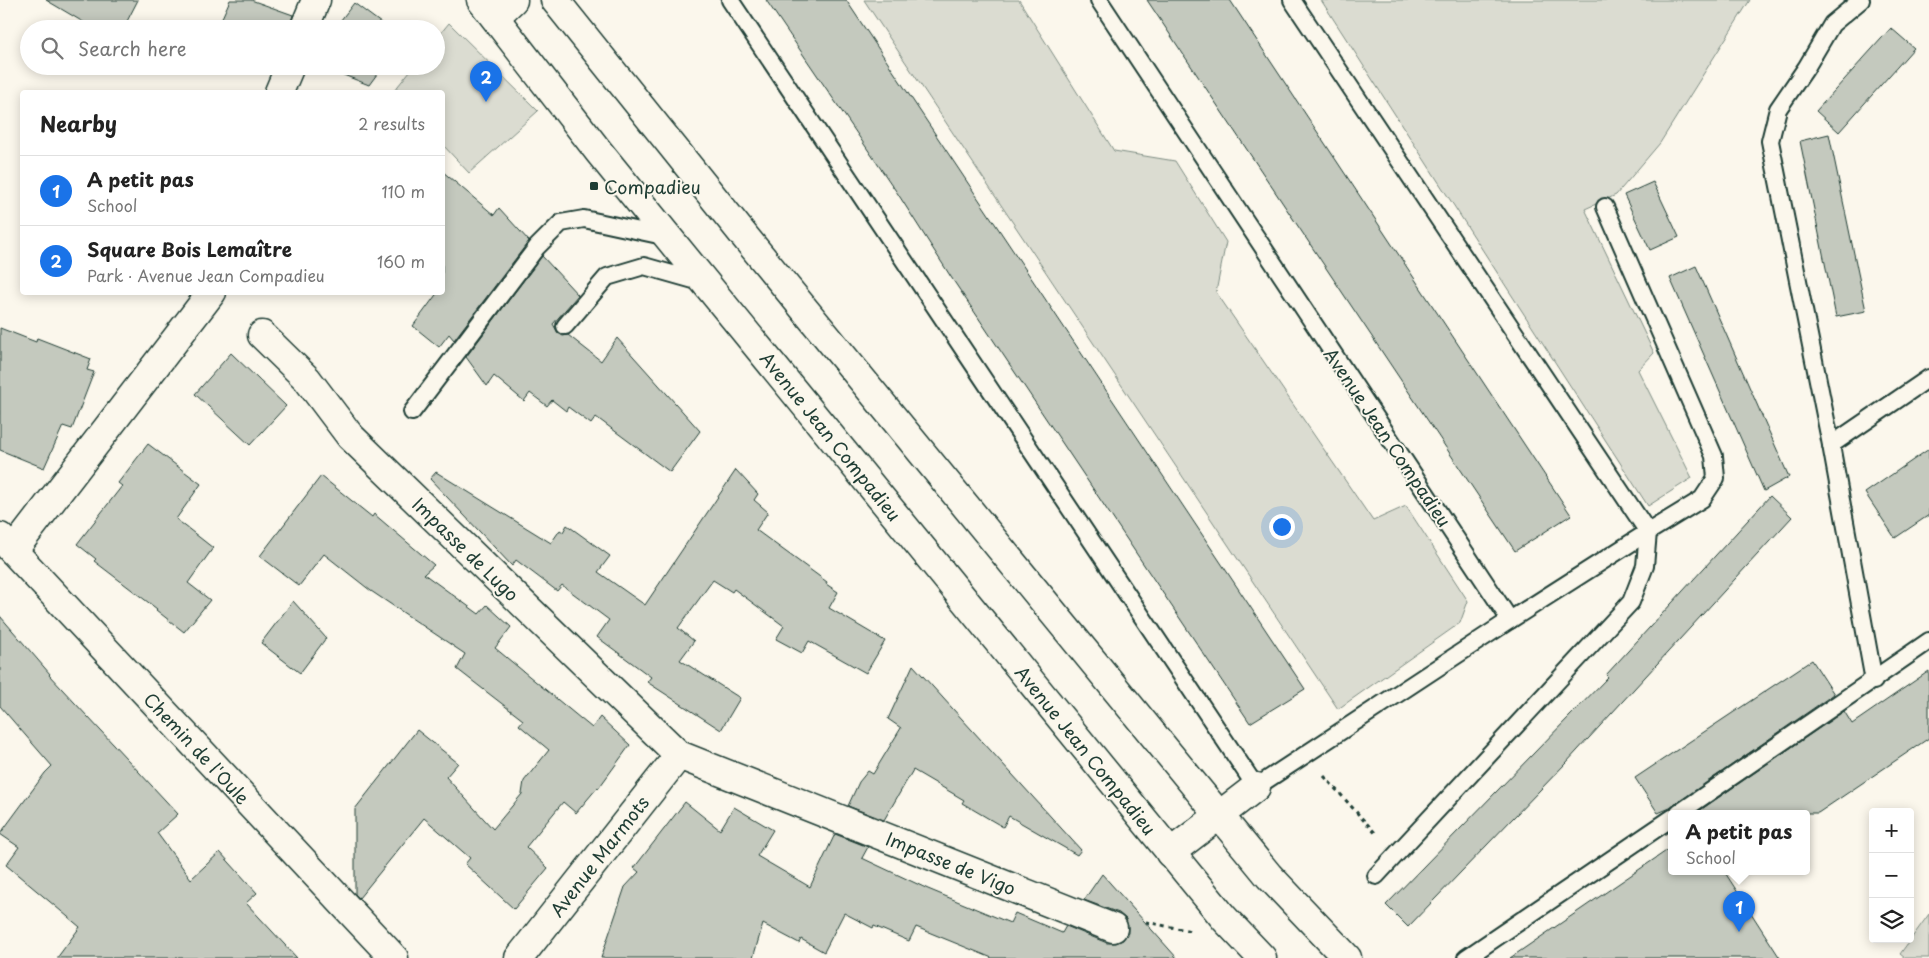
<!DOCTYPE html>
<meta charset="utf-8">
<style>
:root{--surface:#fff;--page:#f6f6f6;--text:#222;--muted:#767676;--line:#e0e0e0;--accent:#1a73e8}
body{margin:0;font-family:"Playpen Sans",sans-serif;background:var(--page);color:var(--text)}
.controls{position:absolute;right:15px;bottom:15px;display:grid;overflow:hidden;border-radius:5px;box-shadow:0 2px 12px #0003}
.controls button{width:45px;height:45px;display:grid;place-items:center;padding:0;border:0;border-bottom:1px solid var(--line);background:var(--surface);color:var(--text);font:25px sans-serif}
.you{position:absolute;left:1281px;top:526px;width:18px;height:18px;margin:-12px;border:4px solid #fff;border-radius:50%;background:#1a73e8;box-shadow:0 0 0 8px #1a73e833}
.badge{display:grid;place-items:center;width:32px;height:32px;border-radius:50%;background:var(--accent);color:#fff;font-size:16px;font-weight:700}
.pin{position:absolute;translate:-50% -41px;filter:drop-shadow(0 1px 2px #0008)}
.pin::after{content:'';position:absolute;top:26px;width:18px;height:15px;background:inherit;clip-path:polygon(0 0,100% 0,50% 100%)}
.popup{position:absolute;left:1668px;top:810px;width:142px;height:65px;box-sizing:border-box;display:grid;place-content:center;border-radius:5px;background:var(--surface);filter:drop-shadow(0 1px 4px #0005);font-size:16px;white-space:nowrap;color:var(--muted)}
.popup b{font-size:19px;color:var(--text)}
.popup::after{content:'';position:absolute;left:50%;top:100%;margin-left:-10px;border:10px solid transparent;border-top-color:var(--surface)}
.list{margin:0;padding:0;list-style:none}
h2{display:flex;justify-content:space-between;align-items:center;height:65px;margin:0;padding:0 20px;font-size:21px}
h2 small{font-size:16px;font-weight:400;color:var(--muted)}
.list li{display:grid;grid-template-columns:32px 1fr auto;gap:15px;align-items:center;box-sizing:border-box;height:70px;padding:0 20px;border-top:1px solid var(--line)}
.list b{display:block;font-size:19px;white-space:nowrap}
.list p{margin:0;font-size:16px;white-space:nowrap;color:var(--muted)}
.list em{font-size:16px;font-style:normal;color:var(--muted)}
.icon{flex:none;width:28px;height:28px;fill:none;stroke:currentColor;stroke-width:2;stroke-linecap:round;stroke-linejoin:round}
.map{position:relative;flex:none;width:1929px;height:958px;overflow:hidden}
.search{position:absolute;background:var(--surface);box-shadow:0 2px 12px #0003;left:20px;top:20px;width:425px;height:55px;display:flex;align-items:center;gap:12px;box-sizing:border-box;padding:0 18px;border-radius:28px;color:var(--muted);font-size:19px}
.panel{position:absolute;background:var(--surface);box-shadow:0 2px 12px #0003;left:20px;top:90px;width:425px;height:205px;border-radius:5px}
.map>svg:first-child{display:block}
.green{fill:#dbdcd1;stroke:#7d8c82}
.building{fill:#c4c9be;stroke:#1f3d34}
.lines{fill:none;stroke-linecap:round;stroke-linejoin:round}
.service-casing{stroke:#1f3d34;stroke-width:20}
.minor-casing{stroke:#1f3d34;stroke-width:31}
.path{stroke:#1f3d34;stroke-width:3;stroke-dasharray:4 4;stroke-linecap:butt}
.service{stroke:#fbf7ec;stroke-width:16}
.minor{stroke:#fbf7ec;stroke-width:28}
.poi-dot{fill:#1f3d34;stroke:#fbf7ec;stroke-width:2}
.labels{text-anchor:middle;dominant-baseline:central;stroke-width:4;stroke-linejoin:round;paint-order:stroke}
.poi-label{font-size:18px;fill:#1f3d34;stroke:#fbf7ec;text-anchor:start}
.street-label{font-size:18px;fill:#1f3d34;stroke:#fbf7ec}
</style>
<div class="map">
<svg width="1929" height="958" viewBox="0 0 1929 958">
<rect width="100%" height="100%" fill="#fbf7ec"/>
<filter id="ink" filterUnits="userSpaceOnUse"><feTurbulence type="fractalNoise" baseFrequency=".02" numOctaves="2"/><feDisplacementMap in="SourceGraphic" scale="10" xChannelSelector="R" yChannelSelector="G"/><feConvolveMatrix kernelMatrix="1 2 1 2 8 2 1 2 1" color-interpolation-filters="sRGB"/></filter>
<g filter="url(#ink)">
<g class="green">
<polygon points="864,0 1019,0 1114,151 1175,161 1226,242 1216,292 1373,521 1406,506 1468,601 1460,623 1338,709"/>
<polygon points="1321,0 1750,0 1660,143 1616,195 1585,209 1654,353 1638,370 1692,478 1648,506"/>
<polygon points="449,23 538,111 469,173 443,145 442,92 395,92 394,91 414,66 436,66 436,39"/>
<polygon points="1929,914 1929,958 1905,958 1900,954"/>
</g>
<g class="building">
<polygon points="46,0 138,0 123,29 95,29"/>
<polygon points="230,0 251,0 293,15 289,29 217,29"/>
<polygon points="766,0 846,0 1305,689 1250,723 951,277 898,194"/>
<polygon points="1147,0 1230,0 1571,515 1515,551"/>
<polygon points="354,3 389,29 334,29"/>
<polygon points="1891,28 1914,48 1839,132 1816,111"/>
<polygon points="329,66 383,66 369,85 336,72"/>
<polygon points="1829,134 1866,311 1836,317 1800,141"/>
<polygon points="442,171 494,215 499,208 529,241 454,340 449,334 439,347 413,326 438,292 442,292"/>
<polygon points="1653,182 1679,237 1650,250 1624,195"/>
<polygon points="542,256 578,295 553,324 558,333 563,336 568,335 601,361 617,338 700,431 670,472 596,417 591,424 568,407 566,411 552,400 547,406 530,393 524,401 494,376 487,386 466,357"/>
<polygon points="1696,266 1789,477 1764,491 1670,278"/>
<polygon points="0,328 36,342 37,338 91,359 87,370 94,372 72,429 63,426 44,468 0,450"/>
<polygon points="231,353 286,406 250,445 195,394"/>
<polygon points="148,444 201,484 176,519 213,548 188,583 210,600 184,632 156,610 157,609 94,561 96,559 77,544 122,486 118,483"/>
<polygon points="1929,449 1929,515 1895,538 1865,493"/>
<polygon points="736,470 758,494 754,500 768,512 756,530 827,582 826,584 838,592 829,608 885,641 866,673 809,641 802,653 776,639 784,626 734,589 732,592 713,580 678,628 694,641 680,660 740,698 721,730 647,682 651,677 597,637 609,620 562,585 557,591 516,560 512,566 430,479 436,472 551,543 560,530 563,532 567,525 610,556 598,572 645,605"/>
<polygon points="321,476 372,517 374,514 434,565 424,574 479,614 487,605 511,627 495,648 592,728 600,717 630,745 598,789 597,788 576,813 563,802 526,847 548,868 514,909 465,864 470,858 424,818 359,898 355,894 355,809 417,730 458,763 446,777 493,829 522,794 524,781 549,750 519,725 523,720 457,669 465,654 371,591 324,554 299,586 260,556"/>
<polygon points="1770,496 1792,517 1566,763 1408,927 1386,905 1608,677 1606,675"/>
<polygon points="293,601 326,638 300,673 261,643"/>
<polygon points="0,616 50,674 49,675 178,814 157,833 191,879 220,852 257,893 246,903 297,958 57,958 80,927 6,865 19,847 0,834 45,773 52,766 0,706"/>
<polygon points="1812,660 1834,694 1670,808 1658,813 1635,778"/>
<polygon points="913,665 1081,850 1077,855 1009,816 1003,827 962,803 964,800 913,770 884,820 848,806 859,782 868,771 873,774 901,728 888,719"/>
<polygon points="1929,671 1929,738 1818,813 1696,813 1844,711 1852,724"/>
<polygon points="685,802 720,830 734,807 773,830 757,856 810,887 835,834 868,847 862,858 928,889 1010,923 1015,913 1062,933 1066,926 1107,943 1116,943 1123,940 1128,933 1128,926 1126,919 1119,913 1084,900 1102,874 1177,958 992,958 916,927 909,941 874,926 873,928 844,913 824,952 801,939 799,943 763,924 753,958 601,958 625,887 639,872 634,868"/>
<polygon points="1672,847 1672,871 1724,871 1780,958 1510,958"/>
</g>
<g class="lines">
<defs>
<g id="service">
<polyline points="730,0 1256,787 1510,620 1099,0"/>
<polyline points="1292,0 1648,532 1645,566 1631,602 1376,876"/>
<polyline points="1861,0 1832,24 1806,68 1778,109 1770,141 1831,445 1874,681"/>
<polyline points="565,326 607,277 644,266 704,283"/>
<polyline points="412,412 537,247 561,223 584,219 668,237"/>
<polyline points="1831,445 1929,378"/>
<polyline points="1510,620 1648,532 1702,499 1716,478 1714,456 1605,207"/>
<polyline points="1679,813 1929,641"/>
<polyline points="1466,958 1672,818"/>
</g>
<g id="minor">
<polyline points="481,0 599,152 668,237 1224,918 1262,958"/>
<polyline points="555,0 746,238 1269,876 1347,958"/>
<polyline points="495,17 513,0"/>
<polyline points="304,29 316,0"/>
<polyline points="279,92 290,66"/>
<polyline points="262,335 307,379 350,436 679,755 1113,928"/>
<polyline points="0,537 394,958"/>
<polyline points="13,551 212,292"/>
<polyline points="1170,853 1256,787"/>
<polyline points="519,958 679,755"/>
</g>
</defs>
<use href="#service" class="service-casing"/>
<use href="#minor" class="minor-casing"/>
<g class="path">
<polyline points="1324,776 1377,835"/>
<polyline points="1146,922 1191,931"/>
</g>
<use href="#service" class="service"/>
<use href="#minor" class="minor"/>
</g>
</g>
<rect class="poi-dot" x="589" y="181" width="10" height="10" rx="2.5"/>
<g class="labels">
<g class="poi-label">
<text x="604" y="186">Compadieu</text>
</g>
<g class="street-label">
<text transform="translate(831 436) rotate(51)">Avenue Jean Compadieu</text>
<text transform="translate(1388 437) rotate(56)">Avenue Jean Compadieu</text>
<text transform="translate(466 549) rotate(44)">Impasse de Lugo</text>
<text transform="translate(197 748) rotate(47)">Chemin de l'Oule</text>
<text transform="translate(1086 750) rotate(51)">Avenue Jean Compadieu</text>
<text transform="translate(599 856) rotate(-52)">Avenue Marmots</text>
<text transform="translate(951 863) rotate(22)">Impasse de Vigo</text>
</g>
</g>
</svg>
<div class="controls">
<button>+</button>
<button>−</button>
<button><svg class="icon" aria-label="layers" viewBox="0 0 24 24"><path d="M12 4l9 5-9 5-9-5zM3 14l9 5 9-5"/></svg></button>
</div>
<div class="you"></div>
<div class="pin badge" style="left:1739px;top:932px">1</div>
<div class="popup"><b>A petit pas</b>School</div>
<div class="pin badge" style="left:486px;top:102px">2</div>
<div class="search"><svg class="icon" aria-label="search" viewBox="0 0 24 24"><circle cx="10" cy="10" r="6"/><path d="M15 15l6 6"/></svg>Search here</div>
<section class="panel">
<h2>Nearby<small>2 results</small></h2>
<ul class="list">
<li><span class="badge">1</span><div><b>A petit pas</b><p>School</p></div><em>110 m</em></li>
<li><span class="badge">2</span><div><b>Square Bois Lemaître</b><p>Park · Avenue Jean Compadieu</p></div><em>160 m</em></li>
</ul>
</section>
</div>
